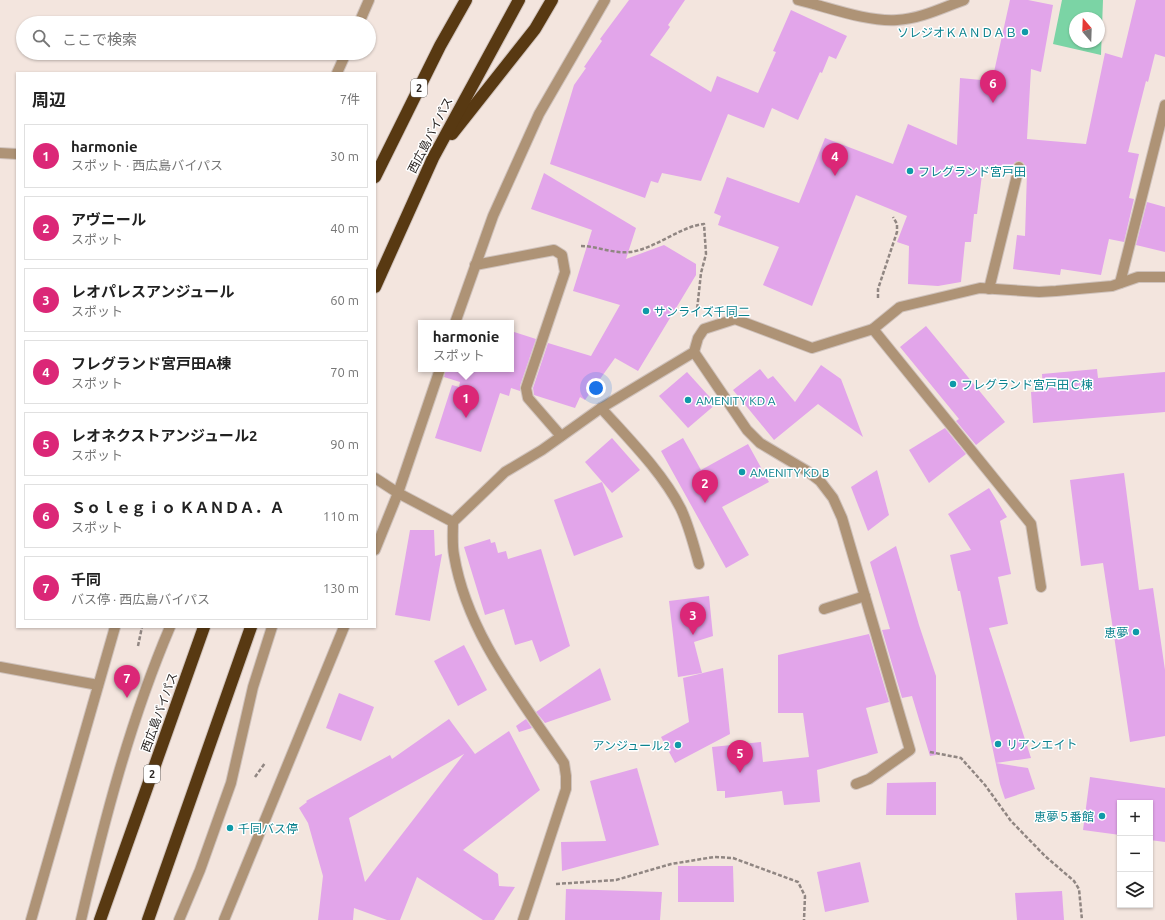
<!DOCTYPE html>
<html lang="ja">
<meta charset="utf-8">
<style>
:root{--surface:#fff;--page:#f6f6f6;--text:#222;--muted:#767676;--line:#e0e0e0;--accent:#db2777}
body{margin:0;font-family:Ubuntu,"Noto Sans JP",sans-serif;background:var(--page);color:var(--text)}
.controls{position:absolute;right:12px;bottom:12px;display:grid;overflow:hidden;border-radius:0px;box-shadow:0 1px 3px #0004}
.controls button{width:36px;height:36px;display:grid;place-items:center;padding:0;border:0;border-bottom:1px solid var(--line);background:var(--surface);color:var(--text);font:20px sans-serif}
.compass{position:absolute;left:1069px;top:12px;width:36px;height:36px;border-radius:50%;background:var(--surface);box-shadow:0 1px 3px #0004;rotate:341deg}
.you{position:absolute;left:596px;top:388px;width:14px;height:14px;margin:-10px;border:3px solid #fff;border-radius:50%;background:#1a73e8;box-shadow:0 0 0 6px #1a73e833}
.badge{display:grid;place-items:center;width:26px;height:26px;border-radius:50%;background:var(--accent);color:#fff;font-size:13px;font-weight:700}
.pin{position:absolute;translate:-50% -33px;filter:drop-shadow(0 1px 2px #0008)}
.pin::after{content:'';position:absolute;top:21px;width:14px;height:12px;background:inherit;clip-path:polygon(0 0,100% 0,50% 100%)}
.popup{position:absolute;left:418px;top:320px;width:96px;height:52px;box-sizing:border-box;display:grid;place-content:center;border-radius:0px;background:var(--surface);filter:drop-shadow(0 1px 3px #0005);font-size:13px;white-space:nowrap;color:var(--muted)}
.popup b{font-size:15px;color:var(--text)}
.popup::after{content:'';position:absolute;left:50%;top:100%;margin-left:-8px;border:8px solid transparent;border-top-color:var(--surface)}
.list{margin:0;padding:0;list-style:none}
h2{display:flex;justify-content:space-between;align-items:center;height:52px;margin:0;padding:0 16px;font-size:17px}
h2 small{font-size:13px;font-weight:400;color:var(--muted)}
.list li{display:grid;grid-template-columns:26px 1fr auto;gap:12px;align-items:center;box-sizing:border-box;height:64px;margin:0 8px 8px;padding:0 8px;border:1px solid var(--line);border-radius:0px}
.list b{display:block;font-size:15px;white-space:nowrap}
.list p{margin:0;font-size:13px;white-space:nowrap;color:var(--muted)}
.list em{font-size:13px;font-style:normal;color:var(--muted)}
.icon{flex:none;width:22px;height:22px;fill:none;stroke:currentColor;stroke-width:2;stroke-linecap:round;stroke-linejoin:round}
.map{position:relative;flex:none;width:1165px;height:920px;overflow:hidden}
.search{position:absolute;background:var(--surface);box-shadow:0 1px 3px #0004;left:16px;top:16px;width:360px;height:44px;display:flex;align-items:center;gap:10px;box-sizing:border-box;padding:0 14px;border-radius:22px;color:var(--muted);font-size:15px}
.panel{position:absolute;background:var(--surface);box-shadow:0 1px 3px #0004;left:16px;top:72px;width:360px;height:556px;border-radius:0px}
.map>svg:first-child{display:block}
.green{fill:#7bd4a5;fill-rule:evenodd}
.building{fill:#e2a5ea;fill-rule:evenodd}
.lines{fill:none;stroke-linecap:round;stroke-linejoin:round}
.lane-casing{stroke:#cfc2bc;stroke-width:12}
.street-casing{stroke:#cfc2bc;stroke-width:12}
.highway-casing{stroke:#cfc2bc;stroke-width:14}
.path{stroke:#908682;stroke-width:2.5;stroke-dasharray:4 2;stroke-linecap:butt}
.lane{stroke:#ae9376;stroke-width:10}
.street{stroke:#ae9376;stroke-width:10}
.highway{stroke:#583912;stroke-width:12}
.culture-dot{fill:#0f9aa8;stroke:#fff;stroke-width:1.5}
.labels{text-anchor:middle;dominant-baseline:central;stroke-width:3;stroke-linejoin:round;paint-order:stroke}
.shield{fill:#fff;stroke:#696664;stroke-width:1}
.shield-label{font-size:11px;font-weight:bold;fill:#292422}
.culture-label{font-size:12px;fill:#0d838f;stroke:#fff;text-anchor:start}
.street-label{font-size:12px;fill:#292422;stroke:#fff}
</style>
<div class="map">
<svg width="1165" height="920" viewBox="0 0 1165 920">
<rect width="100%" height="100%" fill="#f3e5de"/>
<path class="green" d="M1062,0H1103L1101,55L1053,44ZM1075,18H1099V42H1075Z"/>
<g class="building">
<polygon points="629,0 685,0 668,25 670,27 650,55 711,92 717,76 758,93 776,52 773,51 791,10 847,36 836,59 829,56 822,73 820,72 798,120 772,108 764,128 728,114 701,181 662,173 658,183 651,181 645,198 550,164 574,85 586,68 584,67 602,41 600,39"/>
<polygon points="1010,0 1028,0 1053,5 1041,72 1031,69 1027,139 1086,144 1105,53 1122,58 1136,0 1165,0 1165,57 1155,54 1148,82 1146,81 1128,152 1139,154 1129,198 1134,199 1124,242 1109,239 1101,275 1061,269 1060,275 1013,269 1017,235 1025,236 1027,172 1025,172 1024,163 1018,161 1014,163 1012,170 983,167 977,214 974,214 971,242 965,242 961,282 938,286 908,284 909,246 897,242 907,216 856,195 812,306 763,285 779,247 718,225 721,216 714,213 727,177 799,203 825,138 893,164 908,124 957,145 960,78 992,81"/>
<polygon points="544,173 636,228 626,259 664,245 696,264 696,275 638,371 615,358 585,400 580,397 575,408 534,395 533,388 548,343 591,356 620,305 573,291 592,230 531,209"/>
<polygon points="1147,202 1165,207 1165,252 1136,245"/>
<polygon points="926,326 1005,422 976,445 956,421 959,419 900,347"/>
<polygon points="511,331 536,339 520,386 520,391 511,388 509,396 500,393 481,452 435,438 452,385 459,387 460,382 444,377 446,369 511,369"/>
<polygon points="821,365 841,379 863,437 818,404 774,440 733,390 760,369 768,379 773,376 795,402"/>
<polygon points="1097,369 1098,378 1165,372 1165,412 1033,423 1031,392 1043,391 1042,374"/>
<polygon points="687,372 716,404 688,428 659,396"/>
<polygon points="945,428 966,454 929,483 909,450"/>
<polygon points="612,438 640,470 612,493 585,462"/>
<polygon points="683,438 701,470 748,444 769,482 722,507 749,555 726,568 661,451"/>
<polygon points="877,470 889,515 868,531 851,487"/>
<polygon points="1124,473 1139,590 1153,588 1165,670 1165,736 1130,742 1103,563 1081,566 1070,480"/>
<polygon points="602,482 623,537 574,556 554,500"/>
<polygon points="989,488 1007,517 1000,521 1011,574 998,577 1008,624 989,628 1031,758 996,763 1028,768 1035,789 1005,799 1000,784 960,591 958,591 950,555 971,550 948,514"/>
<polygon points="410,530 434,530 435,556 442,554 430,621 395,615"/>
<polygon points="490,539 491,543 495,542 498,553 506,551 508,559 541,549 570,646 540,662 532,640 515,645 504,609 485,615 464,547"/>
<polygon points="896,546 919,625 936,676 936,755 930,756 912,696 902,698 882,630 890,629 870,562"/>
<polygon points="709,596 713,636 694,642 702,673 678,677 669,601"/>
<polygon points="869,634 889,702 866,708 878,753 817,770 820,802 784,805 782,791 725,798 725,791 717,791 712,747 761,742 763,762 809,757 803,713 778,713 778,655"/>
<polygon points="464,645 487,690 458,706 434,661"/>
<polygon points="600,668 611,700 545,723 536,712"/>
<polygon points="723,668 730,734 675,763 661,737 689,722 683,678"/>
<polygon points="339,693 374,707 361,741 326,728"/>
<path d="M449,719L475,754L509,731L540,790L463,850L498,874L499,886L515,887L494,920H483L417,877L400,920H387L354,908L353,920H318L323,876L308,823L299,808L307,802L306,801L390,755L392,759ZM464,754L365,882L349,818Z"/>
<polygon points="526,719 532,728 519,732 516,726"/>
<polygon points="637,768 659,845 562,871 561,842 606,841 590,781"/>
<polygon points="1090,777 1165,788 1165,842 1150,840 1150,803 1120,803 1120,835 1083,830"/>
<polygon points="936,782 936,815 886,815 887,783"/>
<polygon points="860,862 869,902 825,912 817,872"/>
<polygon points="678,866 733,866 734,902 678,902"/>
<polygon points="566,889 662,892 660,920 565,920"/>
<polygon points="1062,891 1064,920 1017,920 1015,893"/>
</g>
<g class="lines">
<defs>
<g id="lane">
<polyline points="873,329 1031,524 1041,587"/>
<path d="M601,408C628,438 663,473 681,509C689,526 694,546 699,564"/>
<path d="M81,920C104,821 130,721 170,627"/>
<polyline points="179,920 200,870 231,783 253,687 272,627"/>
</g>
<g id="street">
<path d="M798,0C828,7 866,22 897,20C920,19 942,8 964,0"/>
<polyline points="359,23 369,0"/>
<polyline points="337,73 346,53"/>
<polyline points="0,153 17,154"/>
<polyline points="475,265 554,250 562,255 565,272 526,388 528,398 561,436"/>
<polyline points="1120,283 1165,105"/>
<polyline points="989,289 1019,167"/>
<polyline points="455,323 493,216 539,114 605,0"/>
<polyline points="694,352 747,430 760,443 807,471 820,481 833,498 842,518 910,750 869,779 856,784"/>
<polyline points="375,478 398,493 453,522 505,472 542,450 601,408 694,352 698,338 704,329 735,319 812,348 873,329 900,307 980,288 1039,292 1056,291 1112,286 1138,277 1165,277"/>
<path d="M453,522C453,533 452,545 454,555C467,634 521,699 564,763L566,776V789L523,920"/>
<polyline points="375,550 398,493 440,369"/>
<polyline points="824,609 865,596"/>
<polyline points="0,667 98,685"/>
<polyline points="31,920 115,627"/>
<polyline points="224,920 344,627"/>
</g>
<g id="highway">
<polyline points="452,134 535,29 552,0"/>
<polyline points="375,177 440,46 466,0"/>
<polyline points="375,287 433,158 519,0"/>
<polyline points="100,920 204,627"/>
<polyline points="148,920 251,627"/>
</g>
</defs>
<use href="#lane" class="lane-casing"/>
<use href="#street" class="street-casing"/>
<use href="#highway" class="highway-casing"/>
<g class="path">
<path d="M581,246C597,246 613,254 630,252C655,249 681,226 704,224L706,254L701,273L697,310"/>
<polyline points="878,298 878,289 897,232 897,224 893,217"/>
<polyline points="138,646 142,627"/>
<polyline points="930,752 961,758 985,785 1011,821 1045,856 1074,881 1079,889 1082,920"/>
<polyline points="255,777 265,763"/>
<polyline points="556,884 616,880 671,864 714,857 733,858 798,882 805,896 804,920"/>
</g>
<use href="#lane" class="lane"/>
<use href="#street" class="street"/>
<use href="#highway" class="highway"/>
</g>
<g class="culture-dot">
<circle cx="1025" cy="32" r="4"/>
<circle cx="910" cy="171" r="4"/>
<circle cx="646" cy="311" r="4"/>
<circle cx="953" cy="384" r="4"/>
<circle cx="688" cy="400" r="4"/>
<circle cx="742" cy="472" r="4"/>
<circle cx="1136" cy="632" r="4"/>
<circle cx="998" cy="744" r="4"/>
<circle cx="678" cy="745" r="4"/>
<circle cx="1102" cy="816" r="4"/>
<circle cx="230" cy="828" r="4"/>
</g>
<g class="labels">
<g class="shield">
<rect x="411" y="79" width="16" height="18" rx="3"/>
<rect x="144" y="765" width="16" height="18" rx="3"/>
</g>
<g class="shield-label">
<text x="419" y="88">2</text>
<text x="152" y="774">2</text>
</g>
<g class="culture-label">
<text x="1017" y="32" text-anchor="end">ソレジオＫＡＮＤＡＢ</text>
<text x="918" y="171">フレグランド宮戸田</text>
<text x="654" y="311">サンライズ千同二</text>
<text x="961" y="384">フレグランド宮戸田Ｃ棟</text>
<text x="696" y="400">AMENITY KD A</text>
<text x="750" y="472">AMENITY KD B</text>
<text x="1128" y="632" text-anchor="end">恵夢</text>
<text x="1006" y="744">リアンエイト</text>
<text x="670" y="745" text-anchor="end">アンジュール2</text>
<text x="1094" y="816" text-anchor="end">恵夢５番館</text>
<text x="238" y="828">千同バス停</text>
</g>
<g class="street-label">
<text transform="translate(430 135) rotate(-63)">西広島バイパス</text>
<text transform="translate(159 712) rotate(-70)">西広島バイパス</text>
</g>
</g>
</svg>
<div class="controls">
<button>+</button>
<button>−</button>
<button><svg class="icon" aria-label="layers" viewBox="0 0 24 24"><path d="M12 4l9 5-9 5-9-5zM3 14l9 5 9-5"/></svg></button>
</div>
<svg class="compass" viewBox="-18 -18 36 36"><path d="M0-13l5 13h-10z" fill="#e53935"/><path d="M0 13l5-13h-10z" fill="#767676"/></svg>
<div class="you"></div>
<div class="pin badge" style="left:466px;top:418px">1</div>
<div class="popup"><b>harmonie</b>スポット</div>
<div class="pin badge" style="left:705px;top:503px">2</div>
<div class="pin badge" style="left:693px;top:635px">3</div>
<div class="pin badge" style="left:835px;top:176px">4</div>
<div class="pin badge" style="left:740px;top:773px">5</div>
<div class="pin badge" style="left:993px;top:103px">6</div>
<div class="pin badge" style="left:127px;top:698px">7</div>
<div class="search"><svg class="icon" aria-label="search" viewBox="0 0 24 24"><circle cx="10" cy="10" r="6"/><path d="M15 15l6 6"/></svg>ここで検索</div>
<section class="panel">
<h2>周辺<small>7件</small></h2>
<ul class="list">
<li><span class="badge">1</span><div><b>harmonie</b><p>スポット · 西広島バイパス</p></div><em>30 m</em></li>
<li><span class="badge">2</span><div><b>アヴニール</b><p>スポット</p></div><em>40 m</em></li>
<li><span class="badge">3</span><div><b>レオパレスアンジュール</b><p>スポット</p></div><em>60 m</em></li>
<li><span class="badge">4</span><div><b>フレグランド宮戸田A棟</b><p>スポット</p></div><em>70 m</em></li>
<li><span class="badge">5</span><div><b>レオネクストアンジュール2</b><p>スポット</p></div><em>90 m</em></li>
<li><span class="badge">6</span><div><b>Ｓｏｌｅｇｉｏ ＫＡＮＤＡ．Ａ</b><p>スポット</p></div><em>110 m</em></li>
<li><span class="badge">7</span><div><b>千同</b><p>バス停 · 西広島バイパス</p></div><em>130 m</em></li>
</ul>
</section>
</div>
